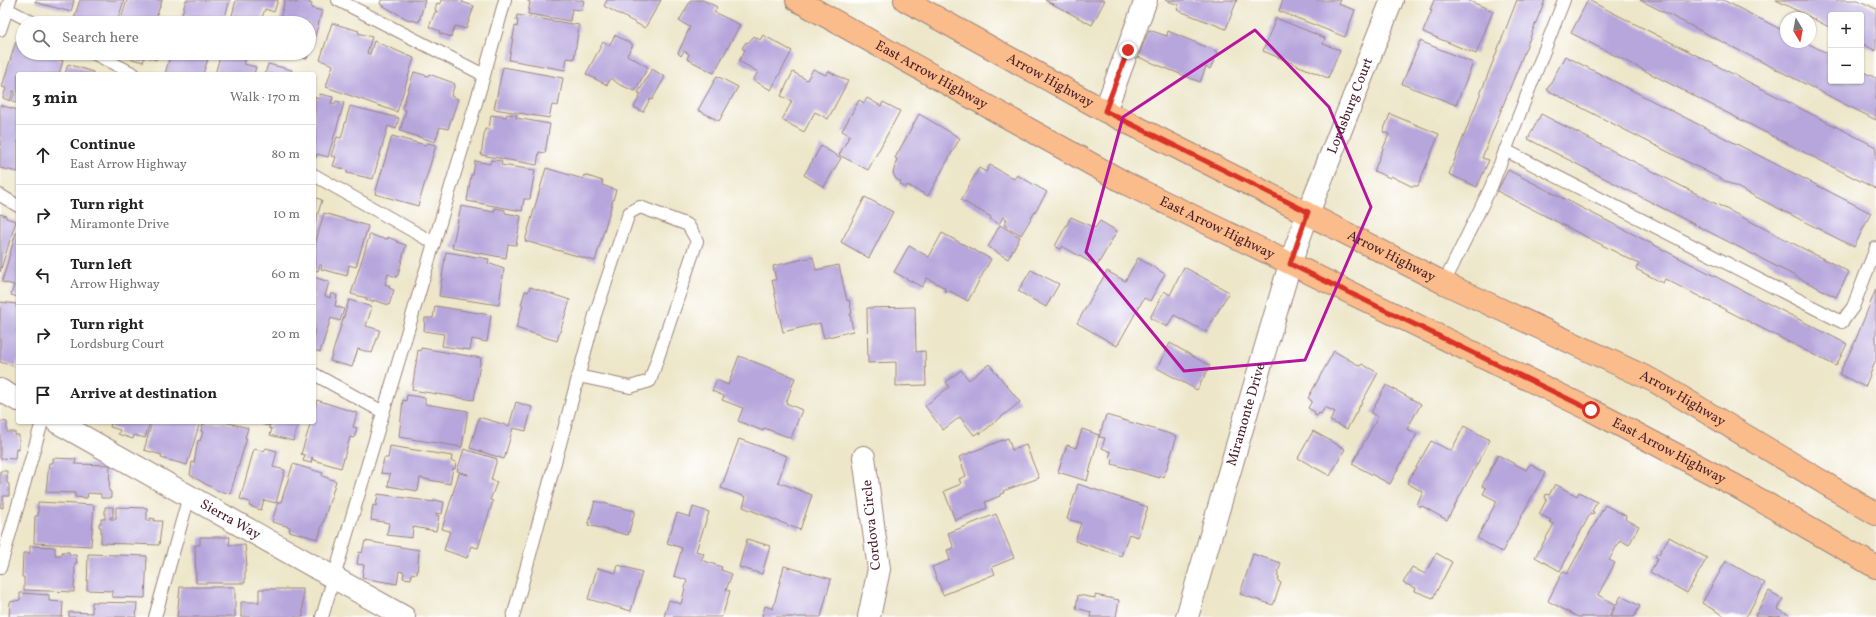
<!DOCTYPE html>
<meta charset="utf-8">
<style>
:root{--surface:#fff;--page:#f2f2f2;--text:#222;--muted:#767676;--line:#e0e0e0}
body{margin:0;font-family:Vollkorn,serif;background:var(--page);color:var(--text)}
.controls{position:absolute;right:12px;top:12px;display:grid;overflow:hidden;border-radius:4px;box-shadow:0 1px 3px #0004}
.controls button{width:36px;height:36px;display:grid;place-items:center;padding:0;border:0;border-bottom:1px solid var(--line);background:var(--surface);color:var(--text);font:20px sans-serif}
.compass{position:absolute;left:1780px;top:12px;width:36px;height:36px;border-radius:50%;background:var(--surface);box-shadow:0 1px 3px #0004;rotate:170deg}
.stop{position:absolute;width:12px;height:12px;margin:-9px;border:3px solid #d93025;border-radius:50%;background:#fff}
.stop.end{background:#d93025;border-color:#fff;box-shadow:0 1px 4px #0008}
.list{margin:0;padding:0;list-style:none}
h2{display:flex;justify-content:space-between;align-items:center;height:52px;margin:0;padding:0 16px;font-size:17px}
h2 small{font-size:13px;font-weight:400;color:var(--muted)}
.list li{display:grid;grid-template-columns:26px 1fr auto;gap:12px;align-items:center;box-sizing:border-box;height:60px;padding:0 16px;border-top:1px solid var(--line)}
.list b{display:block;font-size:15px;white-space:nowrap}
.list p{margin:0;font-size:13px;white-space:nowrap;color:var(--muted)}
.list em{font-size:13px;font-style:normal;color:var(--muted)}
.icon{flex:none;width:22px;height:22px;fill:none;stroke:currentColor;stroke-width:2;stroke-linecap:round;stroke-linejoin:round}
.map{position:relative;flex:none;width:1876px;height:617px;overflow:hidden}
.search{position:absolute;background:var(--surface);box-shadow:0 1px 3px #0004;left:16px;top:16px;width:300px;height:44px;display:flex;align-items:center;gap:10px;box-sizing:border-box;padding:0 14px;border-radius:22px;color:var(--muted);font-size:15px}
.panel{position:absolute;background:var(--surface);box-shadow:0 1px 3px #0004;left:16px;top:72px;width:300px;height:352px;border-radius:4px}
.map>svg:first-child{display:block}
.building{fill:#b6a6dc}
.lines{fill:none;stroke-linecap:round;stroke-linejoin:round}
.service-casing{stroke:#9c827a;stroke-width:14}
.minor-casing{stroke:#9c827a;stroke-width:24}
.primary-casing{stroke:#9c827a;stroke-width:24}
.service{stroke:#fff;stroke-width:12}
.minor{stroke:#fff;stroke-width:22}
.primary{stroke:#fabc8b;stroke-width:22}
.route{stroke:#d93025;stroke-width:5}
.marked{fill:none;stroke:#b5179e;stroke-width:3;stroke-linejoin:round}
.labels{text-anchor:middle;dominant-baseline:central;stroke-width:3;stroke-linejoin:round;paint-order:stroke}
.street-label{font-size:14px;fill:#4a1f2b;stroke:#fff}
</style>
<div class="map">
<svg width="1876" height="617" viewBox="0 0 1876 617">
<rect width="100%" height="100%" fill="#fff"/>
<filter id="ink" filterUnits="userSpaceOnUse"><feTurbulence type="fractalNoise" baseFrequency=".025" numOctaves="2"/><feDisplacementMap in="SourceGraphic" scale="8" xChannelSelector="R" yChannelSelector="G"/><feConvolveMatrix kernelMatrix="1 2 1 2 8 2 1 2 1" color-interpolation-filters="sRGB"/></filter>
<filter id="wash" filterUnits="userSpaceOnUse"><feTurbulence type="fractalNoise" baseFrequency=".012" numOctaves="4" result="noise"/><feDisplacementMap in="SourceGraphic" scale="16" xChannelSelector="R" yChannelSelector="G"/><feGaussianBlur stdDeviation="0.9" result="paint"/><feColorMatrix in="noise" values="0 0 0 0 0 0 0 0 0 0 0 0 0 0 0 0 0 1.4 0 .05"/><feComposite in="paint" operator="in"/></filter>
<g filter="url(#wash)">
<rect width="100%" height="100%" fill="#ede6c9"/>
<g id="blocks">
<g class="building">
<polygon points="36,0 74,0 71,12 35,2"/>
<polygon points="80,0 124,0 117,23 76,23 73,22"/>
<polygon points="127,0 162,0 156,18 168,22 167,23 120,23"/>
<polygon points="186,0 230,0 223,23 214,23 182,14"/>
<polygon points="236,0 278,0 274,12 265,9 260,23 230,23"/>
<polygon points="285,0 297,3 298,0 310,2 309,3 312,4 311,8 322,11 312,47 309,46 309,23 279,23"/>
<polygon points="381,0 425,0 419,22 407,19 380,4"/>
<polygon points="441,0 463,0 462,2 474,6 466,29 455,26 451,37 439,33 440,31 429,27 435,12 437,12 437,11 435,10 437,3 440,4"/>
<polygon points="526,0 584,0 582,10 572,9 570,21 528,14 530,2"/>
<polygon points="607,0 661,0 645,28 604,6"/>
<polygon points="691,0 703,0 717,7 714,12 740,25 714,73 687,59 689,54 684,51 681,56 678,53 690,27 679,21"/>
<polygon points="1045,0 1105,0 1092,25"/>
<polygon points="1165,0 1237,0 1226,29 1177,10 1179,5"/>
<polygon points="1283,0 1340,0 1338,4 1355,10 1345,37 1279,11"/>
<polygon points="1434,0 1467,0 1493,11 1476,54 1423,32 1432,10 1430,10"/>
<polygon points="1517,0 1545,0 1482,158 1489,160 1477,187 1449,174"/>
<polygon points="1588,0 1876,147 1876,189 1571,33"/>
<polygon points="1640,0 1723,0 1786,32 1786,42 1805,42 1831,55 1831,81 1861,81 1861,71 1876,78 1876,120"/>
<polygon points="1776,0 1858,0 1876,9 1876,51 1861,43 1861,15 1831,15 1831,28"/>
<polygon points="517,15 579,25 574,59 567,58 565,70 509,60 515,26 517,27 518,20 516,20"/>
<polygon points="1276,18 1325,38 1323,44 1340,50 1328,78 1263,51"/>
<polygon points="332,23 359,31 358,33 372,37 367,53 370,54 374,41 414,58 397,112 326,87 333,65 320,60"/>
<polygon points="1149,30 1167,36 1168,31 1218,52 1210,69 1206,67 1200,82 1138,57"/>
<polygon points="615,35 633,45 627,55 648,67 635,91 620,85 611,78 607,85 586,74 603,42 609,46"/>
<polygon points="763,35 792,51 771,90 753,80 758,72 739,61 745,50 742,48 746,42 748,43 754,36 760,40"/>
<polygon points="16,41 23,43 23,53 58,53 57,59 63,61 59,74 18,74 18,103 12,101 15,91 13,91 10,101 3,98 6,88 2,87"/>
<polygon points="1420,41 1473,63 1456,105 1402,84"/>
<polygon points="131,53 158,53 156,60 145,56 143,62 129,58"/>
<polygon points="171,53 210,53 203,74 165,74"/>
<polygon points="221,53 248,53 244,64 256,67 254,74 215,74"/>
<polygon points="297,53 308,53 307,59 297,56"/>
<polygon points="1565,56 1871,213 1854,247 1547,90"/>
<polygon points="68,64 93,72 93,74 65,74"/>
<polygon points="268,64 292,70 291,74 265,74"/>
<polygon points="503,67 563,78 558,106 552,105 549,118 494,109"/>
<polygon points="652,69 665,77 652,100 650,99 643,112 634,107 641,94 638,93"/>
<polygon points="813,69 826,75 828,71 848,81 828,119 815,112 804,132 782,120 792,101 781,96 793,72 807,80"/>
<polygon points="414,72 428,76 429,74 451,82 455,84 451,96 458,99 448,129 440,127 435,142 400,131 406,110 402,109"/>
<polygon points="717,76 738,87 719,121 698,110"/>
<polygon points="320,94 333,97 331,103 335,104 336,101 344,103 328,157 317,154 316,157 314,156 314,97 319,99"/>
<polygon points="867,98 881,106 883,102 900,111 868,170 839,155 850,135 842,131 859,100 864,103"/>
<polygon points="0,105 18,110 18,172 0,168"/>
<polygon points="350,106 399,118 396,129 388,126 373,179 347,173 347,170 333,166 336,157 331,156 337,137 341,138"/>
<polygon points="507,114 517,115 516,118 550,124 545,153 539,152 537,165 481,155 485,129 489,129 491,115 506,117"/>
<polygon points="919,114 960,138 928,196 907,185 906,188 900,184 901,182 896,179 893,173 897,159 895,158"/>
<polygon points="1390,114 1439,134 1418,186 1411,186 1391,176 1390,178 1374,171 1389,134 1383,132"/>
<polygon points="1541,114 1849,272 1836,297 1528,139"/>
<polygon points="392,136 425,145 428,143 436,145 418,206 375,194"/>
<polygon points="821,146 841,158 824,187 804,175"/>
<polygon points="491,160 502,161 501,165 535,170 530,199 524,199 522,211 467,201 471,175 473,175 475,161 490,164"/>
<polygon points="990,165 1014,179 1017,175 1047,192 1021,235 1004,225 1007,219 1003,217 999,224 990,219 991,217 961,200 979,168 986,172"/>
<polygon points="546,168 583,179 584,175 603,181 602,185 616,190 595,261 525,241"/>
<polygon points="1508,170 1847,344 1836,366 1665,279 1663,283 1636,269 1639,264 1497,191"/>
<polygon points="314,197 322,200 314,227"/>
<polygon points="865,197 893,212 869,258 841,242"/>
<polygon points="461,206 494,212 495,208 505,210 505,213 521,216 516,245 508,244 506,258 452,248"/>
<polygon points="324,213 368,226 356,267 349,265 347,276 321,269 322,265 320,265 318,271 314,270 314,248"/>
<polygon points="0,214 6,216 6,218 16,221 0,272"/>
<polygon points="1071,217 1095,228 1100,221 1117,231 1097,266 1062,246 1060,249 1055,246"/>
<polygon points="1000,225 1020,237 1008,259 988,247"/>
<polygon points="16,232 18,232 18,297 11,295 14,285 2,282"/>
<polygon points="942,233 991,259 968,301 948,290 947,292 944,290 945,288 927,278 922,287 894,272 909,246 929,257"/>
<polygon points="370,234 380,238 388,239 388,237 397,241 397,242 406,245 398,275 396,277 388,274 385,284 390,286 389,288 394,290 389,305 373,300 373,302 366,300 367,298 351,294"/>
<polygon points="446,252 489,259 488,263 504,269 499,305 439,296"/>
<polygon points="813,257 816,270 839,265 847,301 849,300 852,313 850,314 853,331 824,338 820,323 783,332 772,280 776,280 773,266"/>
<polygon points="1138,258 1165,274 1150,301 1144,298 1117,346 1077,323 1107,271 1125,281"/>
<polygon points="1184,267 1229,292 1206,332 1174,315 1167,327 1150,318 1164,291 1170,295"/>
<polygon points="1031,270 1059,284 1046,307 1018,291"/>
<polygon points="314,277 329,282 325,296 330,298 331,293 337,296 335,306 344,309 340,321 331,318 320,352 314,350"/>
<polygon points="530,287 570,300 557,341 516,328 523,305 521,305 525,291 528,292"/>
<polygon points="1876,289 1876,360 1865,387 1839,374 1854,344"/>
<polygon points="349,300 372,307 366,326 380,330 372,353 358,349 352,367 330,361"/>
<polygon points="0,302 17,304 16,307 18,307 18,359 16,367 0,362"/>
<polygon points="435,306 491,315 487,342 472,339 470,350 442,346 444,334 424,331 425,318 433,318"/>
<polygon points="915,307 916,352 925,351 926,385 896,386 896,362 868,363 867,308"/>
<polygon points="1170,343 1210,366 1197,390 1157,368"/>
<polygon points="421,348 481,358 474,400 412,390 418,350 421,351"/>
<polygon points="1334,351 1360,366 1362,364 1378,373 1347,429 1330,421 1335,412 1325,407 1321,414 1319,413 1317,416 1314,415 1315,412 1308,408 1312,401 1308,398"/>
<polygon points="739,356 795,378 786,403 802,410 791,438 764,428 763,431 738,421 743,408 722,400 724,396 712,391 717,380 728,385"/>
<polygon points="989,364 1020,402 980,434 979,432 974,435 960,417 943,430 925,406 949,387 946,382 961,370 969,380"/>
<polygon points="1386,385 1421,404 1407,429 1417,434 1390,484 1352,464 1378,417 1371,413"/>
<polygon points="407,395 425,398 425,404 468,411 462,447 399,437 403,400 406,401"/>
<polygon points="317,400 357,413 353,427 357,428 354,438 350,437 341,468 313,460 312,457 311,463 303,461 305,455 301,454 311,422 314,422 314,410"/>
<polygon points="516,402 532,407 526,431 513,428 504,459 470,448 479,417 509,426"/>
<polygon points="1106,415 1177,436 1164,477 1160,476 1160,478 1112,464 1113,459 1109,458 1111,452 1102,448 1105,438 1099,437"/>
<polygon points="0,421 7,422 7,432 15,432 15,435 19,435 19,450 16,449 15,459 0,458"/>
<polygon points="111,422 150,422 145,438 134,435 133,439 118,434 120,430 110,427"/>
<polygon points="152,422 200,422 187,465 161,458 162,455 144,450"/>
<polygon points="205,422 225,422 248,428 245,438 247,438 230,494 216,490 190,475 192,462 194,463 198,440 200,441 203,432 201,431 203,424 205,424"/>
<polygon points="261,422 269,422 268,426 261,424"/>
<polygon points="274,422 299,422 293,441 270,435 272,429 269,428 270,424 273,424"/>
<polygon points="1464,426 1490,440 1447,520 1422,506 1421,507 1417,505 1423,492 1407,483 1431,441 1451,451"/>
<polygon points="1082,429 1099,435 1087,481 1058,472 1067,445 1076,448"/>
<polygon points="1313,431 1345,449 1330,476 1298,458"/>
<polygon points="1008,438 1012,450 1026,445 1039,478 1003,491 1004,493 1000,494 1000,496 985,502 987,508 955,520 944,491 961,484 959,479 966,476 959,457"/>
<polygon points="739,439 787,456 778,482 812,495 800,530 743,507 746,497 721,488"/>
<polygon points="390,446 452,456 451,461 456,462 455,469 453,468 450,484 420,478 418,491 388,486 390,474 381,473 384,458 388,458"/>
<polygon points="266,448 277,451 273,467 285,470 276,503 264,500 261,510 249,506 250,502 240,499 254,449 264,451"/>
<polygon points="464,449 497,459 491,480 497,482 490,500 493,501 478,548 471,546 467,558 444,550 450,531 442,529 459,473 468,475 468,474 457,471"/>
<polygon points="1498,455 1526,470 1530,464 1545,473 1502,552 1477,538 1497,501 1483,494 1486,488 1482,486"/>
<polygon points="53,458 76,459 75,464 110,465 109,491 111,492 111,498 101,498 101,494 88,493 87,498 75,497 75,493 46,492 49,463 53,463"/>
<polygon points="293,464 323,473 322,476 336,481 318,539 289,531 290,527 272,522 278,502 281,502"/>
<polygon points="0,471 7,471 7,483 9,484 9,496 3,496 3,508 0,507"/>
<polygon points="1078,484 1148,507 1138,537 1129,534 1121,556 1075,541 1081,523 1067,519"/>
<polygon points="1555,484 1577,496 1579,492 1597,502 1592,511 1594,512 1593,515 1590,514 1560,571 1535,557 1554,524 1550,522 1551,520 1539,514 1547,499 1545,498 1546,494 1549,495"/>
<polygon points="378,494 434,502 434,500 444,502 442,514 436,513 436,515 439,516 436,531 413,527 412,538 387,535 389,523 371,520 373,505 376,506"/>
<polygon points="595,501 635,511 628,535 588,525"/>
<polygon points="38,502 94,505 91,546 34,543 35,516 38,516"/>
<polygon points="1605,505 1626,516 1625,519 1639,526 1629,545 1620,540 1609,560 1615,563 1598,595 1615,604 1609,617 1578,617 1548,601 1563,571 1567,574"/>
<polygon points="105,507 113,507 113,517 110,517 110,519 116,519 116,507 147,508 147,521 150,521 150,518 155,519 154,521 162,521 159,545 101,543 101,527 99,527 99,523 101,523 101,519 105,519"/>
<polygon points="693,507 709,512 696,551 704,554 701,560 722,567 721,570 732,574 726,590 730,591 722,617 664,617 669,600 681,604 687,580 674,576 682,548 667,543 677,513 690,517"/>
<polygon points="996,514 1014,558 992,567 995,574 943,595 932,567 950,560 947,550 954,548 948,533"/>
<polygon points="200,537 230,537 229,545 245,545 247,565 245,565 245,583 196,583 195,545 200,545"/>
<polygon points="1669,537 1707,558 1687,593 1650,572 1658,558 1655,557 1657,553 1659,554"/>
<polygon points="747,539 770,546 762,574 739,567"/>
<polygon points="365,541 419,550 417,574 412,573 411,579 403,578 404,572 399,571 397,584 362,578 364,565 357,564 359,552 362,553"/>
<polygon points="30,546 55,547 55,555 62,555 62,552 69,552 70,555 76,555 77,563 75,563 74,592 24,590 24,577 22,577 23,553 30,553"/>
<polygon points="1436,553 1452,562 1433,598 1415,591 1416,588 1403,583 1412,567 1425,574"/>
<polygon points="88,554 147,556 145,598 112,597 113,591 87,590"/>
<polygon points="1253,554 1281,563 1277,576 1279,577 1278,581 1281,583 1273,605 1240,594"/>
<polygon points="1726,561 1765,583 1746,617 1726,617 1702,603"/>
<polygon points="618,565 642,572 631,611 588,599 597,568 616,573"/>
<polygon points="784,566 831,579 821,617 762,617 765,606 773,609"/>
<polygon points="180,587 235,587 235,617 177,617"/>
<polygon points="259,589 303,589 303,617 241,617 241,602 259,602"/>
<polygon points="1769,591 1783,599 1778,609 1792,617 1755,616"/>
<polygon points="20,593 49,595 49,601 63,602 62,617 9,617 10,602 20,600"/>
<polygon points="1078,595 1095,598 1095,595 1119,600 1116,617 1090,617 1091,612 1076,608"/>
<polygon points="1621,596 1640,606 1634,617 1610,617"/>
<polygon points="92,602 137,603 136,617 69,617 69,612 92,613"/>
</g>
</g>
</g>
<g filter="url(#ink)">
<use href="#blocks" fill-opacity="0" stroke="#9c827a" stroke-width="1"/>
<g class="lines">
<defs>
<g id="service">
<polyline points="338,0 484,75"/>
<polyline points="7,9 34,23"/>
<polyline points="0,30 10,0"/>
<polyline points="93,53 134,74"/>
<polyline points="1505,150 1842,322 1853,307 1876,248"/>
<polyline points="314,175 434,243"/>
<polyline points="0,195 18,206"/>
<polyline points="1444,283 1491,187 1564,0"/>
<polyline points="314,374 383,412"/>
<polyline points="0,568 42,422"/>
<polyline points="155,617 189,496"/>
<polyline points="322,617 481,86 505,0"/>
<polyline points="513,617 595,315 629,213 640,207 688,225 697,241 650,381 630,387 578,376"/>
</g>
<g id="minor">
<polyline points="1105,111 1146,0"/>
<polyline points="0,390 18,400"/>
<path id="s1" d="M57,422L404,617"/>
<polyline points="864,457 879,569 869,617"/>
<path id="s2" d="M1187,617L1290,264L1308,213L1392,0"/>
</g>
<g id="primary">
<path id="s3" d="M797,0L1129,185L1591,410L1734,485L1876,567"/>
<path id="s4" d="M905,0L1105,111L1444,283L1656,382L1876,514"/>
</g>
</defs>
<use href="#service" class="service-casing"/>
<use href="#minor" class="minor-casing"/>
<use href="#primary" class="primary-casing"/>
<use href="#service" class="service"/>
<use href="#minor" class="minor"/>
<use href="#primary" class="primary"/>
</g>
</g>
<g class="lines" filter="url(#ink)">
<polyline class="route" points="1128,50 1105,111 1308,212 1290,264 1591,410"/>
</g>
<path class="marked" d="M1255,30L1329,107L1371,207L1305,360L1184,371L1086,252L1123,117Z"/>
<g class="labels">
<g class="street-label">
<text stroke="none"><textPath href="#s3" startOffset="154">East Arrow Highway</textPath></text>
<text stroke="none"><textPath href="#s4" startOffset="166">Arrow Highway</textPath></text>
<text stroke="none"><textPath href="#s2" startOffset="537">Lordsburg Court</textPath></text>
<text stroke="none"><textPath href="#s3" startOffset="478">East Arrow Highway</textPath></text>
<text stroke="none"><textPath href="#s4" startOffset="550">Arrow Highway</textPath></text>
<text stroke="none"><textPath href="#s4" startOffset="874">Arrow Highway</textPath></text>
<text stroke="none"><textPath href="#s2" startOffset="211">Miramonte Drive</textPath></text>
<text stroke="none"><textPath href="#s3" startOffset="982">East Arrow Highway</textPath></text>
<text stroke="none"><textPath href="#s1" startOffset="199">Sierra Way</textPath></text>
<text transform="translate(872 525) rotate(-96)">Cordova Circle</text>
</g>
</g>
</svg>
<div class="controls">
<button>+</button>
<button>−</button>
</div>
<svg class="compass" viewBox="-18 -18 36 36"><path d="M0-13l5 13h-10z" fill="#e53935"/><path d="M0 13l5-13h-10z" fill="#767676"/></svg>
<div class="stop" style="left:1591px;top:410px"></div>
<div class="stop end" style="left:1128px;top:50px"></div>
<div class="search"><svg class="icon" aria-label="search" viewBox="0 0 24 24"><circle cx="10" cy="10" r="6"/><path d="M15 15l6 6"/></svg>Search here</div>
<section class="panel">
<h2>3 min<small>Walk · 170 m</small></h2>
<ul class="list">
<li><svg class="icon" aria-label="ahead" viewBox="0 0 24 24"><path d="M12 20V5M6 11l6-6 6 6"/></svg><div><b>Continue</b><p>East Arrow Highway</p></div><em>80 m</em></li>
<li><svg class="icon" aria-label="right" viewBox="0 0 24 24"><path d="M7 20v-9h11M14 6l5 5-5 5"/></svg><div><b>Turn right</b><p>Miramonte Drive</p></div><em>10 m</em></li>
<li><svg class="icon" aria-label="left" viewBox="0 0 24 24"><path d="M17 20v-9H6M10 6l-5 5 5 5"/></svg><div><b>Turn left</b><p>Arrow Highway</p></div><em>60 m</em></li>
<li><svg class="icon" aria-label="right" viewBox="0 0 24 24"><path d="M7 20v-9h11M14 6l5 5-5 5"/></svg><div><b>Turn right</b><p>Lordsburg Court</p></div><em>20 m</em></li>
<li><svg class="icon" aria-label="arrive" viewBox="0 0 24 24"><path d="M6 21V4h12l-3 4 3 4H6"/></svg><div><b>Arrive at destination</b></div></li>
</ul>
</section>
</div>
